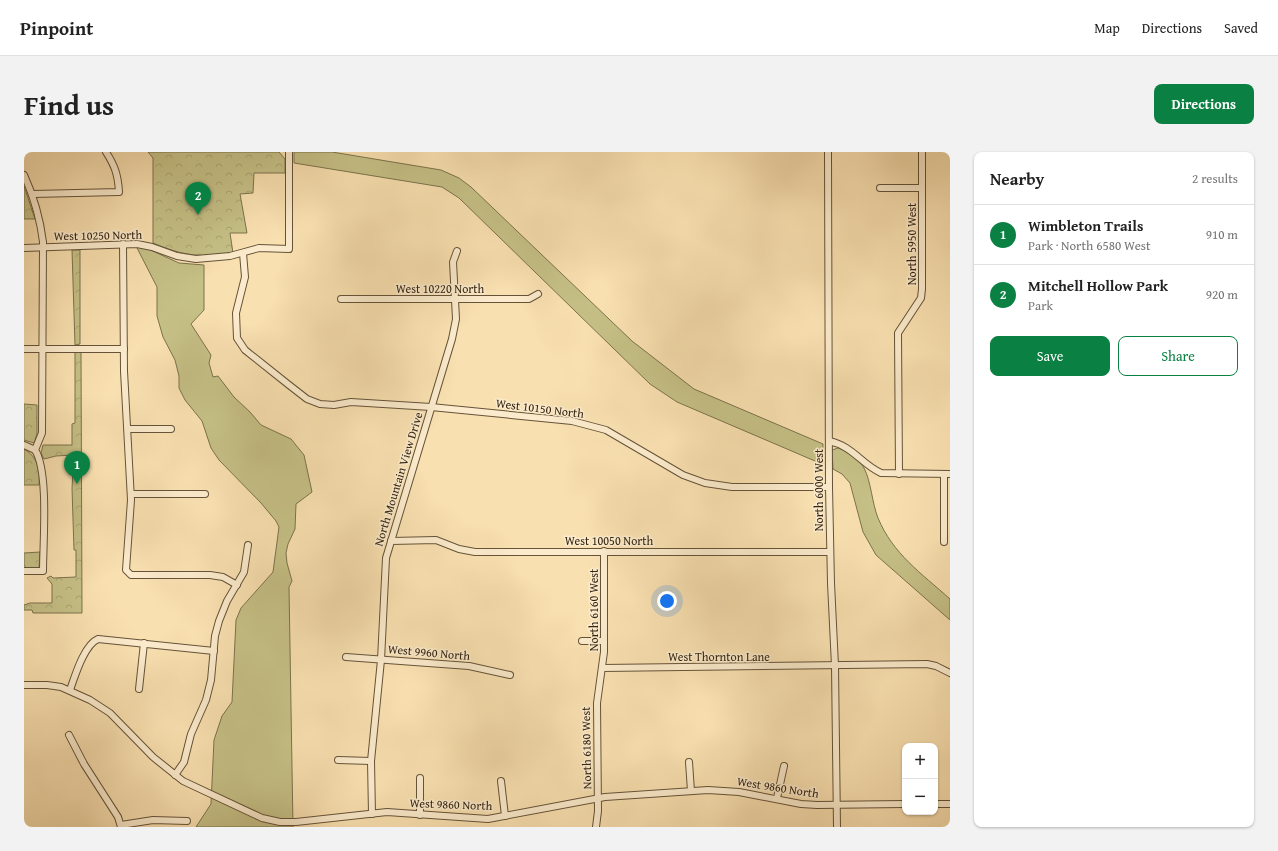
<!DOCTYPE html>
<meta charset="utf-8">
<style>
:root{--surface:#fff;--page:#f2f2f2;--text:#222;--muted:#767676;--line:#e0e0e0;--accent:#0b8043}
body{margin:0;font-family:"Gentium Book Plus",serif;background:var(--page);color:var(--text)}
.controls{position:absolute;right:12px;bottom:12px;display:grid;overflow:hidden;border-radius:8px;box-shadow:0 1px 3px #0004}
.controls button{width:36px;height:36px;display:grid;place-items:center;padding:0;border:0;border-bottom:1px solid var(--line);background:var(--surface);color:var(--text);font:20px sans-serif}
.you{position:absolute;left:643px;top:449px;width:14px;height:14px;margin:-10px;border:3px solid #fff;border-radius:50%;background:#1a73e8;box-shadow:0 0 0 6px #1a73e833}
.badge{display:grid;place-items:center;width:26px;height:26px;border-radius:50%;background:var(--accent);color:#fff;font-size:13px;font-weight:700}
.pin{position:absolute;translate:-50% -33px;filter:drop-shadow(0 1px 2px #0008)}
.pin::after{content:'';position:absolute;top:21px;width:14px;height:12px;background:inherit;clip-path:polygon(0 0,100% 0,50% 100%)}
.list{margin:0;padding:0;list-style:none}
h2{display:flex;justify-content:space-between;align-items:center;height:52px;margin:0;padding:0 16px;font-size:17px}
h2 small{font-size:13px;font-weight:400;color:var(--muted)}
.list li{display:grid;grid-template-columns:26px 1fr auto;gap:12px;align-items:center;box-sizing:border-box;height:60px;padding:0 16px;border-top:1px solid var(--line)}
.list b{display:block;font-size:15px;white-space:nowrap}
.list p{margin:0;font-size:13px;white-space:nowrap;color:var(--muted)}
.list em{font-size:13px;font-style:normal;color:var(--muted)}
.actions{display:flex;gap:8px;padding:12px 16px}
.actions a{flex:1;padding:9px 0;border:1px solid var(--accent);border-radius:8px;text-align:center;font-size:14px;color:var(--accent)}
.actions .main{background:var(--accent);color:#fff}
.map{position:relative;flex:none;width:926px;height:675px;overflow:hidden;border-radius:8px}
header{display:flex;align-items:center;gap:24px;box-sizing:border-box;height:56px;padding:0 20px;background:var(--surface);border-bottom:1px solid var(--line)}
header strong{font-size:19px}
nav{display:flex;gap:22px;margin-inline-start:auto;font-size:14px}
.intro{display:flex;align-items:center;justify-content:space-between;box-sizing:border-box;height:96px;padding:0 24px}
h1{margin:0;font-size:28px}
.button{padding:10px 18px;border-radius:8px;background:var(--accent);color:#fff;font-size:14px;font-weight:700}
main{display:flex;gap:24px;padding:0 24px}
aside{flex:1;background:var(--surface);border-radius:8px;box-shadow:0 1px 3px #0004}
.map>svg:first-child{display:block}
.grass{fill:#c5c086;stroke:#7c724c}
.forest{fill:url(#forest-crowns);stroke:#7c724c}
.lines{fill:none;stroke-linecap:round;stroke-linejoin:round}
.minor-casing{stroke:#655339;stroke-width:8}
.minor{stroke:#fbebcc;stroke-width:6}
.labels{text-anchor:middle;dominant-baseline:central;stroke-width:3;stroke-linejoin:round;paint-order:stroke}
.street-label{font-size:12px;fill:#342411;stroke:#fbebcc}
</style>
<header>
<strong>Pinpoint</strong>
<nav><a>Map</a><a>Directions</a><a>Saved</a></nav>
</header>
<div class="intro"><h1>Find us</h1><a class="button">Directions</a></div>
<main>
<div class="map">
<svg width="926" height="675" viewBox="0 0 926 675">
<defs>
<pattern id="forest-crowns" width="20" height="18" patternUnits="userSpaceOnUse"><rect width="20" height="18" fill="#c5c086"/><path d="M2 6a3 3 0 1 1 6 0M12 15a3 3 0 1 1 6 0" fill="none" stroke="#aaa573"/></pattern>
</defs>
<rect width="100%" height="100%" fill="#f9e0b0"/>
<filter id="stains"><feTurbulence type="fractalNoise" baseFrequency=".005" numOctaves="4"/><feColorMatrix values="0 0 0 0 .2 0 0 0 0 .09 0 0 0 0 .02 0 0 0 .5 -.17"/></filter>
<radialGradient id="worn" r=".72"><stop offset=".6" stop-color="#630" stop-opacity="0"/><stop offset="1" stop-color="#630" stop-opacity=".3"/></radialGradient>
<g class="grass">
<polygon points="270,0 308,0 417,18 435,26 447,35 608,189 670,237 799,292 798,312 653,250 626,232 435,46 418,35 270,11"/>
<polygon points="112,94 120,95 155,111 180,113 180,158 167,172 187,203 185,211 189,225 194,224 210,245 226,260 237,273 267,287 280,303 288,340 272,352 271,377 264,392 262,401 263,411 268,429 265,435 269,675 172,675 187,652 190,588 198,564 208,550 212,468 217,456 249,420 255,375 252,369 237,351 195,308 187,296 178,269 161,248 155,236 155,224 151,208 139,185 133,164 133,135"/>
<path d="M814,296C822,299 836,308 840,316C847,329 848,351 854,366C869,402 897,421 926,447V468L852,403L839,380L826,331L818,322L809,317L808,298Z"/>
</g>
<g class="forest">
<path d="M124,0H255L261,7V21H230L229,41L216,42L223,81H206L209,101C176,106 160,104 129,91V6Z"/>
<polygon points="0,34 11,67 0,67"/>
<polygon points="48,98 56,98 56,192 51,193"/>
<polygon points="51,198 57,198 58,461 9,461 8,458 0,458 0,453 6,451 28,451 28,432 23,426 27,424 29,426 52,425 52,398 50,398 48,336 50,303 32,304 20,307 17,301 19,293 48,293 48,272 51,271"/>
<polygon points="0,252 13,253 13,282 10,291 0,288"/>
<path d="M0,297C14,305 16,318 15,333H0Z"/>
<polygon points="16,400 15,417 3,417 0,413 0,401"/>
</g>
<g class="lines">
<defs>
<g id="minor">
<polyline points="804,0 805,335 807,431 811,514 813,675"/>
<path d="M0,23C10,45 16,66 19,90L18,281L11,298C25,319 19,391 19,419H0"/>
<polyline points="856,36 897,36"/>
<path d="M9,42L95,40C94,23 91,14 82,0"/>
<polyline points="99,92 100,219 107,348 102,418 107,423 186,423 199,425 213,433"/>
<polyline points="0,96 113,92 128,95 153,104 172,107 206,104 235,96 265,97 265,0"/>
<polyline points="219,101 221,125 212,161 213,186 221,198 265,233 283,247 296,252 310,253 327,250 407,255 548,269 582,278 659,323 681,331 708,335 805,335"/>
<polyline points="317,147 505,147 514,142"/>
<polyline points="0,197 100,197"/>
<polyline points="104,277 147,277"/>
<path d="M805,289C829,294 837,312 857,321L926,322"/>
<polyline points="0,293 11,298"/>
<polyline points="875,322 874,181 897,146 898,137 898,0"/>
<polyline points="920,322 920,390"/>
<polyline points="107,342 181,342"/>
<polyline points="367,389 412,388 435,397 451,400 806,400"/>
<polyline points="558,489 580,489"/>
<polyline points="322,505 445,514 486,523"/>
<polyline points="578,516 903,512 912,514 926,521"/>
<polyline points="0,533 23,533 37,535 66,548 86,561 129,605 159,629 238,666 256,670 272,670 363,660 464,667 581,645 684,638 715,640 777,652 793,653 881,652"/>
<polyline points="115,537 120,491"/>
<path d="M46,538C51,524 60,493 74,487L190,499"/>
<polyline points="45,583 60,612 94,665 97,675"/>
<polyline points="314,608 347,609"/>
<polyline points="665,610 667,639"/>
<polyline points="151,623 160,610 167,582 182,548 187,528 191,484 195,469 203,449 220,420 224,393"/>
<polyline points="477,629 481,664"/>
<polyline points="753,646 760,614"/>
<polyline points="911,652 926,652"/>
<polyline points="348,662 347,609 357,508 362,406 428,187 432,167 429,110 433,99"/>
<polyline points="396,663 396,626"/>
<polyline points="97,673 129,668 163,669"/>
<polyline points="572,675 574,659 573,551 580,500 580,399"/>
</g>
</defs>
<use href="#minor" class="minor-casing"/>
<use href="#minor" class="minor"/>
</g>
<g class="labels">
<g class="street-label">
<text transform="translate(74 83) rotate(-1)">West 10250 North</text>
<text transform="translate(887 92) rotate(-90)">North 5950 West</text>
<text x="416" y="136">West 10220 North</text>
<text transform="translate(516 256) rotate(7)">West 10150 North</text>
<text transform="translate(374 327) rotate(-73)">North Mountain View Drive</text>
<text transform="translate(794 338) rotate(-90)">North 6000 West</text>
<text x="585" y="388">West 10050 North</text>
<text transform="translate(569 458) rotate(-90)">North 6160 West</text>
<text transform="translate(405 500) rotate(5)">West 9960 North</text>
<text x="695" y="504">West Thornton Lane</text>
<text transform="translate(562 596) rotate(-91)">North 6180 West</text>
<text transform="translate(754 635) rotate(9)">West 9860 North</text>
<text transform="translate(427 652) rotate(2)">West 9860 North</text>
</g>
</g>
<rect width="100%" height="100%" filter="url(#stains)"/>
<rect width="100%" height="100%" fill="url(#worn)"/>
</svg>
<div class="controls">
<button>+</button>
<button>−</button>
</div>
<div class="you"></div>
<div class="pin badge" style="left:53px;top:332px">1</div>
<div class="pin badge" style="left:174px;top:63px">2</div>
</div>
<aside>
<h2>Nearby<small>2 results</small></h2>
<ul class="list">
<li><span class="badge">1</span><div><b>Wimbleton Trails</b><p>Park · North 6580 West</p></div><em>910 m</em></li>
<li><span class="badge">2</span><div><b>Mitchell Hollow Park</b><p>Park</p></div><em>920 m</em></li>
</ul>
<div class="actions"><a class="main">Save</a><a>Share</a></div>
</aside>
</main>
